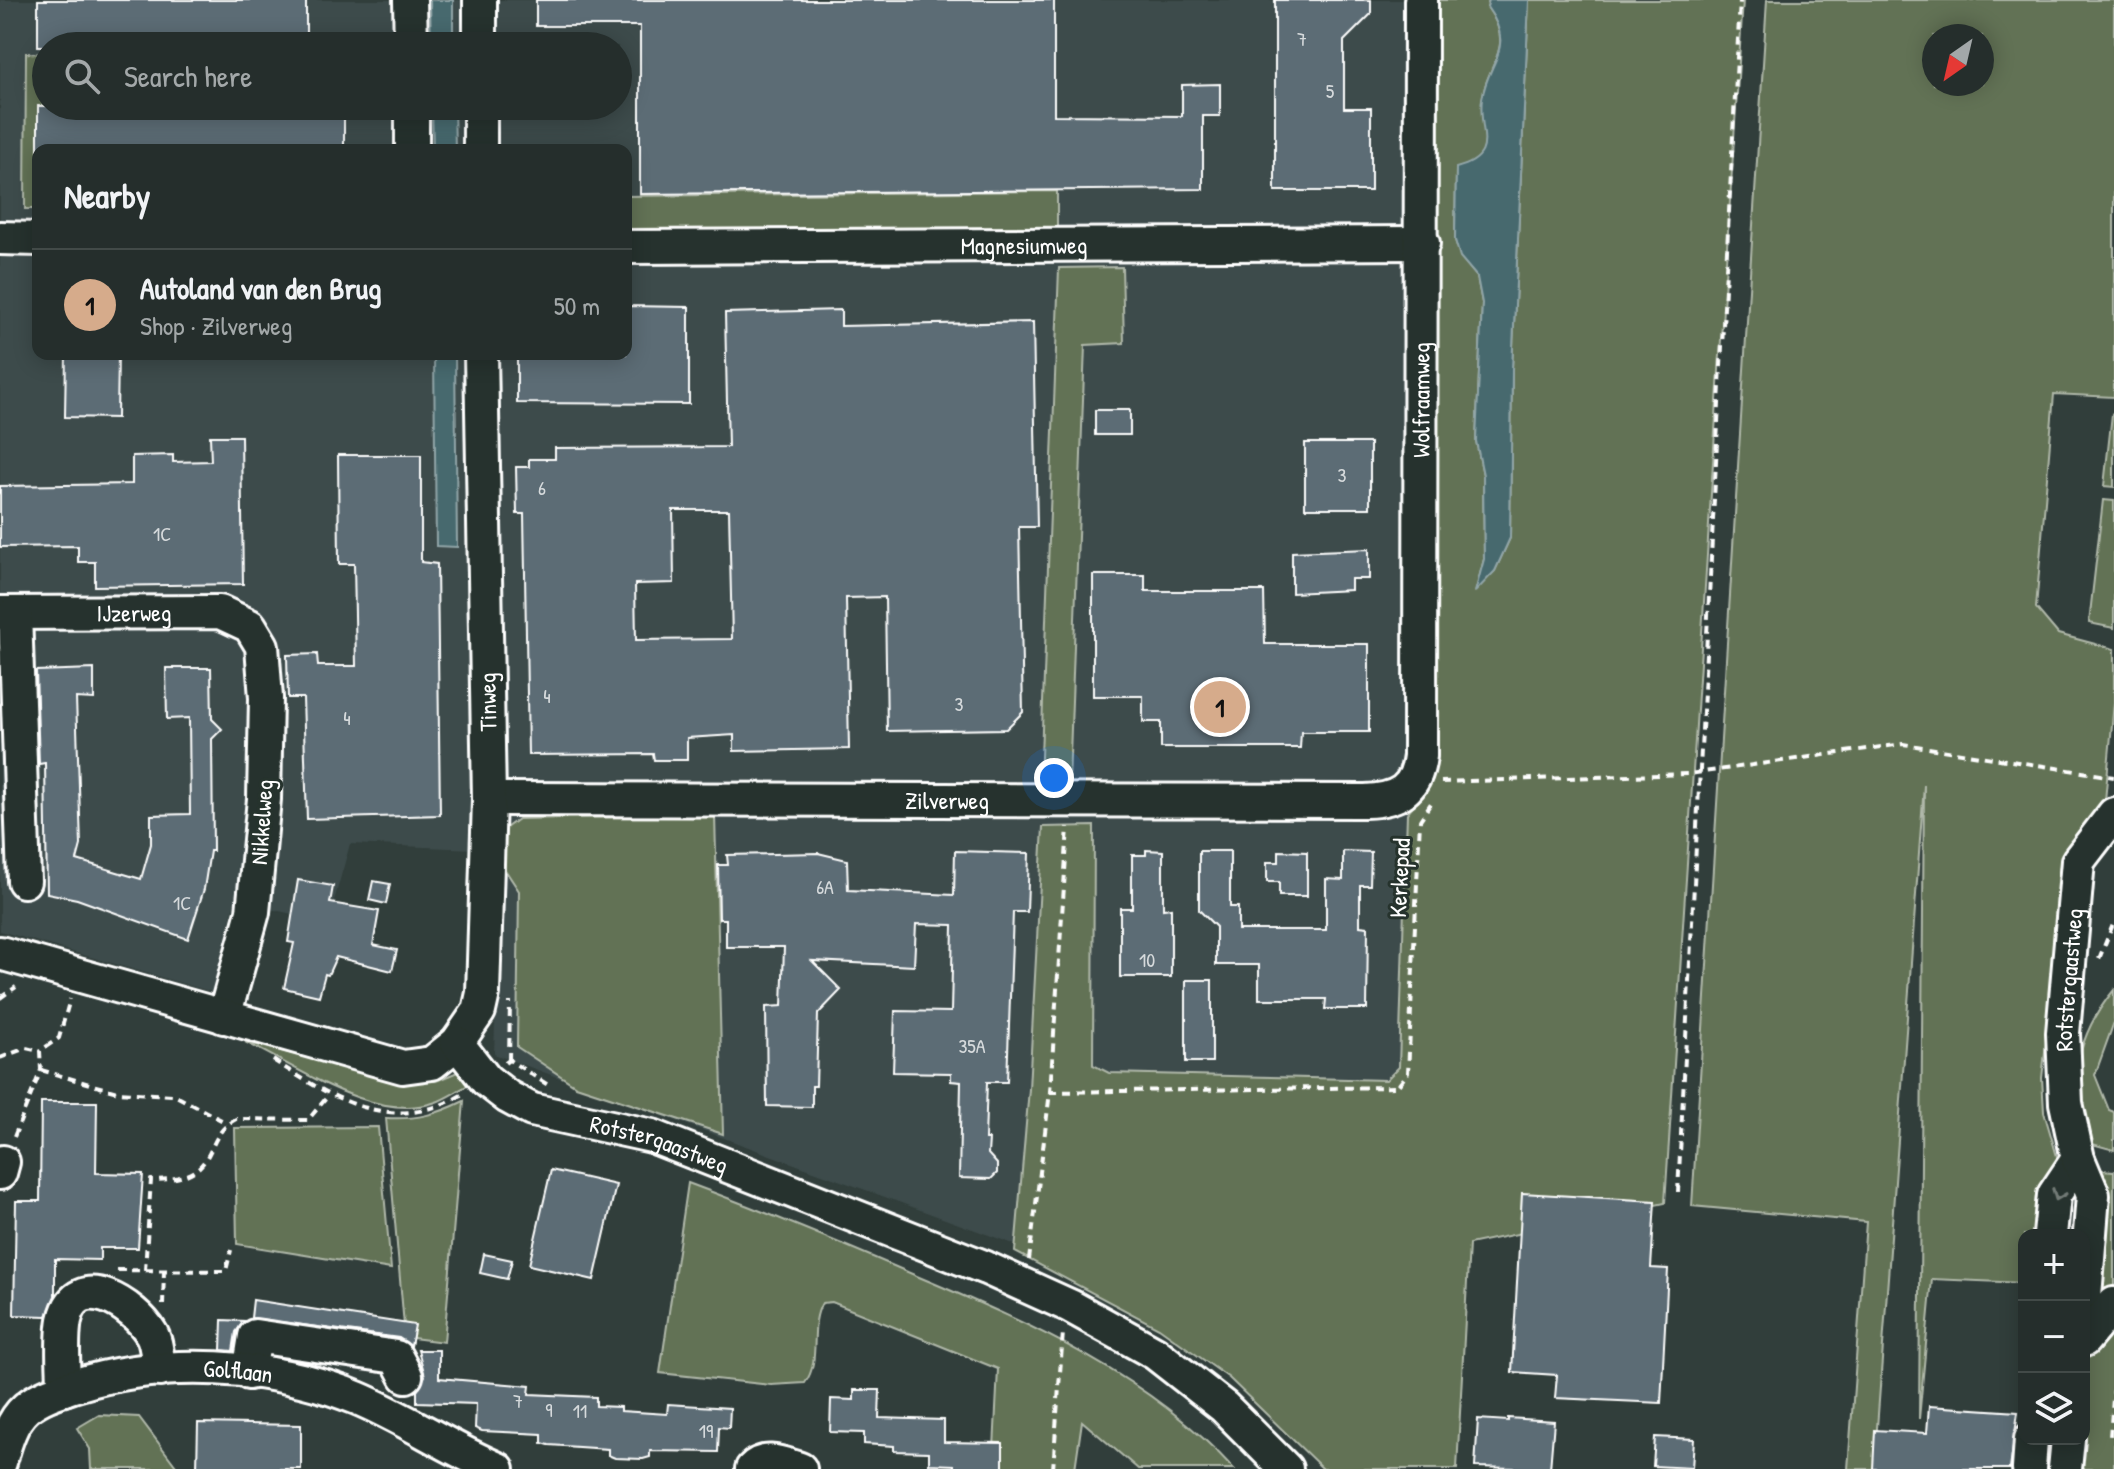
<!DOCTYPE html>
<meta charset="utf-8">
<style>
:root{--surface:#252e2c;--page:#2d3634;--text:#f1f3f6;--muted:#a3a8a9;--line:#424a48;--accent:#d6ab8b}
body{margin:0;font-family:"Patrick Hand",sans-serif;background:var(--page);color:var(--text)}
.controls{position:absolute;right:24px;bottom:24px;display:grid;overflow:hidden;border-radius:16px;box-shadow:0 4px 20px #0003}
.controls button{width:72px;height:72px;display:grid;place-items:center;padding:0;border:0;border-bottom:2px solid var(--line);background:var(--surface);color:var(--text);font:40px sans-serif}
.compass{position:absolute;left:1922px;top:24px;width:72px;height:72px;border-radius:50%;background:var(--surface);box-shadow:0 4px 20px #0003;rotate:214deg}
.you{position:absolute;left:1054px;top:778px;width:28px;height:28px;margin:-20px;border:6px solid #fff;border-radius:50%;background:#1a73e8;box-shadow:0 0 0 12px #1a73e833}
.badge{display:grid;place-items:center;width:52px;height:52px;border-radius:50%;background:var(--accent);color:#111;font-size:26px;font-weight:700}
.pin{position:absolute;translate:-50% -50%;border:4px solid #fff;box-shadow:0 2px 8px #0006}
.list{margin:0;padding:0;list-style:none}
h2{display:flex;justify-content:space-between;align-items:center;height:104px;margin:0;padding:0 32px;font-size:34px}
h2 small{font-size:26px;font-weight:400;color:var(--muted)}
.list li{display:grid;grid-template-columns:52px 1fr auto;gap:24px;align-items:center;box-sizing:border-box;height:112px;padding:0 32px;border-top:2px solid var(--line)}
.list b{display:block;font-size:30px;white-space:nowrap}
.list p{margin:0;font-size:26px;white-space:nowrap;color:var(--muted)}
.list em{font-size:26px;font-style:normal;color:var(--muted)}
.icon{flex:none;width:44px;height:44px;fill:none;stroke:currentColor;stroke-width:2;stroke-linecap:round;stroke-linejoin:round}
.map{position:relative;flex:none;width:2114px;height:1469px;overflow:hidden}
.search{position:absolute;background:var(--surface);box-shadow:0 4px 20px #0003;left:32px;top:32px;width:600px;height:88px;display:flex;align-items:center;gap:20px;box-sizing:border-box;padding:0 28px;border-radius:44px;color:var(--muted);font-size:30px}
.panel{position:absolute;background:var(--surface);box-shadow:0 4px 20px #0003;left:32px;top:144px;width:600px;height:216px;border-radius:16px}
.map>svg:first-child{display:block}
.built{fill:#3e4c4c;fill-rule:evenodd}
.green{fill:#627254;stroke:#b0b8aa;stroke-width:2;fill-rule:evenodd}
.water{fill:#47696e;stroke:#91a5a8;stroke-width:2}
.building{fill:#5c6c75;stroke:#fff;stroke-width:2;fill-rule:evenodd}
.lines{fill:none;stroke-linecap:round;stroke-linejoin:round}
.minor-casing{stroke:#fff;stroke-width:38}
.path{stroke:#fff;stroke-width:4;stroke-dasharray:8 6;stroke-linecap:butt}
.minor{stroke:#26332d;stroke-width:32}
.oneway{stroke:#727a76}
.labels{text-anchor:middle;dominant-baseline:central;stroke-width:6;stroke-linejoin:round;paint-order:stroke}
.number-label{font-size:20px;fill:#d6dadc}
.street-label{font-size:24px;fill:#fff;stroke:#26332d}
</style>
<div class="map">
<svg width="2114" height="1469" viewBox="0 0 2114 1469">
<rect width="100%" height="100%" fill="#313e3b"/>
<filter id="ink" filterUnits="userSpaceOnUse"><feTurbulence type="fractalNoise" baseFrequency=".0125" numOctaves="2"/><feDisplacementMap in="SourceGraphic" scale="16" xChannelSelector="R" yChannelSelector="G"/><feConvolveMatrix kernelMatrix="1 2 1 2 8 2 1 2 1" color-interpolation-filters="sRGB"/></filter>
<g filter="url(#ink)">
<path class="built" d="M0,0H1445L1437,759L1412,827L1403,1072L1019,1246L494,1054L501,850L350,844L328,922L235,901L212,992L0,931ZM46,46H618V106H46ZM38,150H626V354H38Z"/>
<g class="green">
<path d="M1436,0H1489L1487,7C1519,51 1483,64 1482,105C1481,120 1488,133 1484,148C1480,162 1468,165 1456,169L1455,240L1461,257L1477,277L1482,303L1476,441L1483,475L1484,559L1476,590L1495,571L1510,538L1512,369L1529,0H1743L1665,1203L1469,1244L1457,1469H1323L1229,1378L1159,1328L1015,1252L1029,1089L1043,827L1094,826L1093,1065L1109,1073L1386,1080L1399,1067L1407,813L1426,790L1432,742L1438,281Z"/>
<path d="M1767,0H2114V397L2054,394L2036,608L2058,634L2114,649V702L2104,812L2067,857L2042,1078L2044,1112L2061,1170L2057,1235H2024V1283L1932,1279L1919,1419L1924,785L1874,1469H1848L1866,1222L1692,1206ZM1934,36H1982V84H1934Z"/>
<path d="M26,53L46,54C46,107 38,157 38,209H25Z"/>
<polygon points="1057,191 1057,236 626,235 626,196"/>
<polygon points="1122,267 1124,343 1085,345 1069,783 1040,784 1059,268"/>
<polygon points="2112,414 2114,415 2114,487 2104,486"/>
<polygon points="2103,500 2114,501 2114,628 2089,623"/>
<polygon points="715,815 723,1134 576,1086 517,1047 519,891 496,856 495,836 518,819"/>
<path d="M2114,990V1022L2095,1075L2109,1110L2114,1112V1150L2092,1144C2087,1131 2078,1116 2077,1102C2072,1060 2088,1021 2114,990Z"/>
<path d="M245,1042L400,1081H436L460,1071L469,1085C458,1090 447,1098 436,1102C376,1124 298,1067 245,1042Z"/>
<path d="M464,1101L444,1342L405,1337L386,1118C416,1120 438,1114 464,1101Z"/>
<polygon points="378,1127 391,1269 237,1244 235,1128"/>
<polygon points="2100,1170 2114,1171 2114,1469 2074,1469 2076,1439 2084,1439 2084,1349"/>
<path d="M688,1183C766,1212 843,1244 919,1277C1033,1325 1149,1376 1234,1469H1138L1082,1421L1075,1469H993L998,1369L832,1302L822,1303C808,1327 822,1360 805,1383L771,1385L660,1373Z"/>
<polygon points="99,1415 139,1417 178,1469 91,1469 90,1449 77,1428"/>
</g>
<g class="water">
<polygon points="430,0 453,0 453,46 431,46"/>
<path d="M1489,0H1529L1512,369L1510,538L1495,571L1475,592L1484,559L1483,475L1476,441L1482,303L1477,277L1460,257L1455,240L1456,168C1502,156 1477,131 1482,99C1488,60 1517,48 1487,7Z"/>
<polygon points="432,106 454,106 455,150 433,150"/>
<polygon points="434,354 455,354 457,547 436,546"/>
</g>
<g class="building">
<rect x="38" y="0" width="268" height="46"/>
<polygon points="536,0 1054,0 1054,115 1182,116 1182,85 1220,84 1220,116 1203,116 1203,189 640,194 640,26 536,26"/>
<polygon points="1275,0 1371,0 1371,14 1344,41 1344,108 1371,108 1371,191 1275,191"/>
<rect x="38" y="106" width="306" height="44"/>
<polygon points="626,306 689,307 689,404 517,403 517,354 626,354"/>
<path d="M841,310V326L1033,322L1037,527H1019L1023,712L1006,729L887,731L885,597L846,598L849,749L734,751V735L687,738V760H654L653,754L528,755L524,514H517L516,467H529V459H555V448L728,447L725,313ZM673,510H729L732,639L636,640L635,584L674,583Z"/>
<polygon points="66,354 118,354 117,418 65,417"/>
<rect x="1095" y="410" width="35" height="25"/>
<polygon points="210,436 241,436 243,584 95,586 95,562 78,562 78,546 0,547 0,486 132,484 132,456 173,455 173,462 211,461"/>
<rect x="1305" y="443" width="65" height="65"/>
<polygon points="338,455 421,455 421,562 437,564 440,815 307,819 303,698 288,698 287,655 317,654 318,666 356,666 354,564 339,564"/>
<polygon points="1369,549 1369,579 1351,579 1351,590 1292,593 1292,552"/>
<polygon points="1093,575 1145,575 1145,591 1264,591 1265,644 1369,644 1369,732 1301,732 1300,748 1161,748 1161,722 1143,722 1143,696 1093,696"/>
<polygon points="166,668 211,668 212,719 222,729 212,739 213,851 210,851 204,889 188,939 77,899 47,893 45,763 39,764 36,671 94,669 94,699 76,698 81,845 77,860 141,879 151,844 151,815 190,814 189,718 167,719"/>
<polygon points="1146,850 1163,851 1163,909 1171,908 1171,977 1120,977 1120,908 1132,908 1132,855 1146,855"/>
<polygon points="955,851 1029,853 1027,912 1013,912 1007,1082 987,1082 985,1139 989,1139 988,1154 997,1164 997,1173 991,1179 959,1178 961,1082 951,1081 951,1073 893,1072 895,1011 951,1012 953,925 916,924 914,966 812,961 841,990 818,1014 816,1086 812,1086 812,1107 767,1106 766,1007 782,1006 784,947 726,947 726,919 719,919 718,865 728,865 727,855 818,853 847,860 848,890 954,895"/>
<polygon points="1199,851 1230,851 1230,907 1238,907 1238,930 1326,930 1326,879 1343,880 1343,851 1371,852 1370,885 1360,885 1360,926 1368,927 1367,1009 1325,1009 1326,999 1259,999 1259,965 1216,965 1216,927 1199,910"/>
<polygon points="1279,851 1307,852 1307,896 1279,896 1279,882 1267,882 1267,862 1279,862"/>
<polygon points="298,880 333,886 330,903 379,911 373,945 397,950 392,971 336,957 328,975 325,974 319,996 284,988 294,943 288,942"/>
<polygon points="373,881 390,884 386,904 369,900"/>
<rect x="1186" y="980" width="26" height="82"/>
<polygon points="41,1102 97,1102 96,1173 143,1174 138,1248 100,1248 100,1260 55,1259 55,1296 47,1316 14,1315 16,1201 40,1201"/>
<polygon points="551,1170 616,1185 594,1280 529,1265"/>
<polygon points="1522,1193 1655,1201 1651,1268 1668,1269 1661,1403 1555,1398 1557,1375 1512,1372"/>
<polygon points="484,1254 512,1260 507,1279 480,1273"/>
<polygon points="253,1300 415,1325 411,1346 399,1338 251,1318"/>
<polygon points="222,1320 244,1321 236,1332 233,1351 221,1350"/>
<polygon points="418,1350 439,1350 439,1378 530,1386 529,1394 596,1397 596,1406 621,1407 621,1411 667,1414 668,1404 730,1408 729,1428 719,1427 718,1452 650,1451 650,1457 643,1459 615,1458 608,1455 608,1449 549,1445 542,1443 542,1434 482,1431 475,1428 476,1404 417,1402 417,1391 425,1376"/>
<polygon points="854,1390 880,1390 879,1418 944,1420 944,1442 1003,1443 1003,1469 954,1469 954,1465 929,1464 929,1452 894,1451 894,1446 864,1444 864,1433 830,1432 831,1399 854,1400"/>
<polygon points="1929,1406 2018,1412 2010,1469 1873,1469 1875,1430 1927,1433"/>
<polygon points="1508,1418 1554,1421 1550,1469 1475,1467 1478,1419 1508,1421"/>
<polygon points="198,1423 301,1425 301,1469 197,1469"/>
<polygon points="1655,1437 1694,1439 1692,1468 1653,1466"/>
</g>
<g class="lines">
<defs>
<g id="minor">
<polyline points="410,0 411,46"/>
<polyline points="480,46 480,0"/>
<polyline points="412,106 412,150"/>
<polyline points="480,150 480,106"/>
<polyline points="0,238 38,239"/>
<path id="s1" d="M626,247L1423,243"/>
<path id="s2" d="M0,613L220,612L250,626L262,646L266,698L264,799L253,912L224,1017"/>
<polyline points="15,613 24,881"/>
<path id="s3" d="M489,799L1365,801C1398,800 1416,790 1420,756L1421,0"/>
<polyline points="0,953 403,1067 432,1063 457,1043 479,1011 483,993 489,799 481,354"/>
<path id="s4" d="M457,1043L486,1080L508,1097L532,1110L652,1136L986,1268L1070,1306L1155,1353L1224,1407L1286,1469"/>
<polyline points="0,1173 3,1162"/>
<polyline points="2050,1235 2054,1195 2078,1159"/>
<path id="s5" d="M2084,1309L2093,1195L2078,1159L2066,1103L2063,1033L2078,861L2114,814"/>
<polyline points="2084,1340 2114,1304"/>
<polyline points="249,1373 255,1336 396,1357 406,1376"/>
<path d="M64,1389C64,1367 61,1341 65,1320C77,1267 135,1306 151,1333C157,1342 157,1359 160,1370"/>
<path id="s6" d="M0,1462C5,1444 11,1421 26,1408C40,1396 58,1391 76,1385C163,1358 271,1363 357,1398C405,1418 450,1449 498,1469"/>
<path d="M752,1469C765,1455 783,1464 800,1469"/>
<polyline points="2029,1469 2031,1439"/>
<polyline points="2065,1469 2068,1439"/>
</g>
</defs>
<use href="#minor" class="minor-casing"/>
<g class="path">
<polyline points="1441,782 1689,774 1903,744 2114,777"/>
<polyline points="2099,959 2114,922"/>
<polyline points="0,998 16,987"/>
<polyline points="0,1058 26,1048 39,1051"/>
<path d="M273,1060C333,1099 394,1136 463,1094"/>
<polyline points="509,1060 510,1002"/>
<polyline points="505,1063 509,1060 548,1085"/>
<polyline points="41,1070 117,1092 174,1095 227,1123"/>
<polyline points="1050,1092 1397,1087 1408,1073 1420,820 1431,803"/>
<polyline points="14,1137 41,1070 40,1051 59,1038 70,999"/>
<polyline points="1678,1192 1740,0"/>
<polyline points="1029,1260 1050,1092 1068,827"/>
<polyline points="117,1270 226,1271 231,1250"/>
<path d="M145,1270L151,1180C225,1180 199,1138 236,1119L308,1120L328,1096"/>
<polyline points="163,1305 164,1270"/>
<polyline points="2114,1386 2110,1437 2114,1437"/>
<polyline points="1053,1469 1063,1332"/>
</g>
<use href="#minor" class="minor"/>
</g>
<defs><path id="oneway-chevron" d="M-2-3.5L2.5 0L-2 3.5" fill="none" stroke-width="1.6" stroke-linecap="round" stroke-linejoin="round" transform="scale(2)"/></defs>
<use class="oneway" href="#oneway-chevron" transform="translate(2058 1195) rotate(111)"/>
</g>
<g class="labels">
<g class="number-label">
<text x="1302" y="38">7</text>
<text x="1330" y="90">5</text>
<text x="1342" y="474">3</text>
<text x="542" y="487">6</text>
<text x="162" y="533">1C</text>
<text x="547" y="695">4</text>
<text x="959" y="703">3</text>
<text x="347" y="717">4</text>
<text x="825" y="886">6A</text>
<text x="182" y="902">1C</text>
<text x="1147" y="959">10</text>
<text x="972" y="1045">35A</text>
<text x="518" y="1400">7</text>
<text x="549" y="1409">9</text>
<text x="580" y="1410">11</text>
<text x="706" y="1430">19</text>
</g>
<g class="street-label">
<text stroke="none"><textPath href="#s1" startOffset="398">Magnesiumweg</textPath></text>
<text stroke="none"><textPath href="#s3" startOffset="1312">Wolfraamweg</textPath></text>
<text stroke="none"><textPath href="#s2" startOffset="134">IJzerweg</textPath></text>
<text transform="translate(487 702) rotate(-91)">Tinweg</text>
<text stroke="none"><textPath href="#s3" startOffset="458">Zilverweg</textPath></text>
<text transform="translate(261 822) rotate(-86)">Nikkelweg</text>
<text transform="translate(1399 878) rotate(-87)">Kerkepad</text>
<text stroke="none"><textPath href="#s5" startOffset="334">Rotstergaastweg</textPath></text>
<text stroke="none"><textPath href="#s4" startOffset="234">Rotstergaastweg</textPath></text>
<text stroke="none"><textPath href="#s6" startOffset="280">Golflaan</textPath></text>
</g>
</g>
</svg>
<div class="controls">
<button>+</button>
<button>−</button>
<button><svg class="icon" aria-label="layers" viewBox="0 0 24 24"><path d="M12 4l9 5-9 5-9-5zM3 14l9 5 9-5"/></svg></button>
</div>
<svg class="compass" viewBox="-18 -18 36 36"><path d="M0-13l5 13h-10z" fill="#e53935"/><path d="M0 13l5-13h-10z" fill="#a3a8a9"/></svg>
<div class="you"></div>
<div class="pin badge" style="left:1220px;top:707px">1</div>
<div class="search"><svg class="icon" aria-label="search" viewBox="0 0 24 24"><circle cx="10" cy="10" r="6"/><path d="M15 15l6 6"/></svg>Search here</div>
<section class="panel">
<h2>Nearby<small></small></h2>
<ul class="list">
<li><span class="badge">1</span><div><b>Autoland van den Brug</b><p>Shop · Zilverweg</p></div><em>50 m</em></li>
</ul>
</section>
</div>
